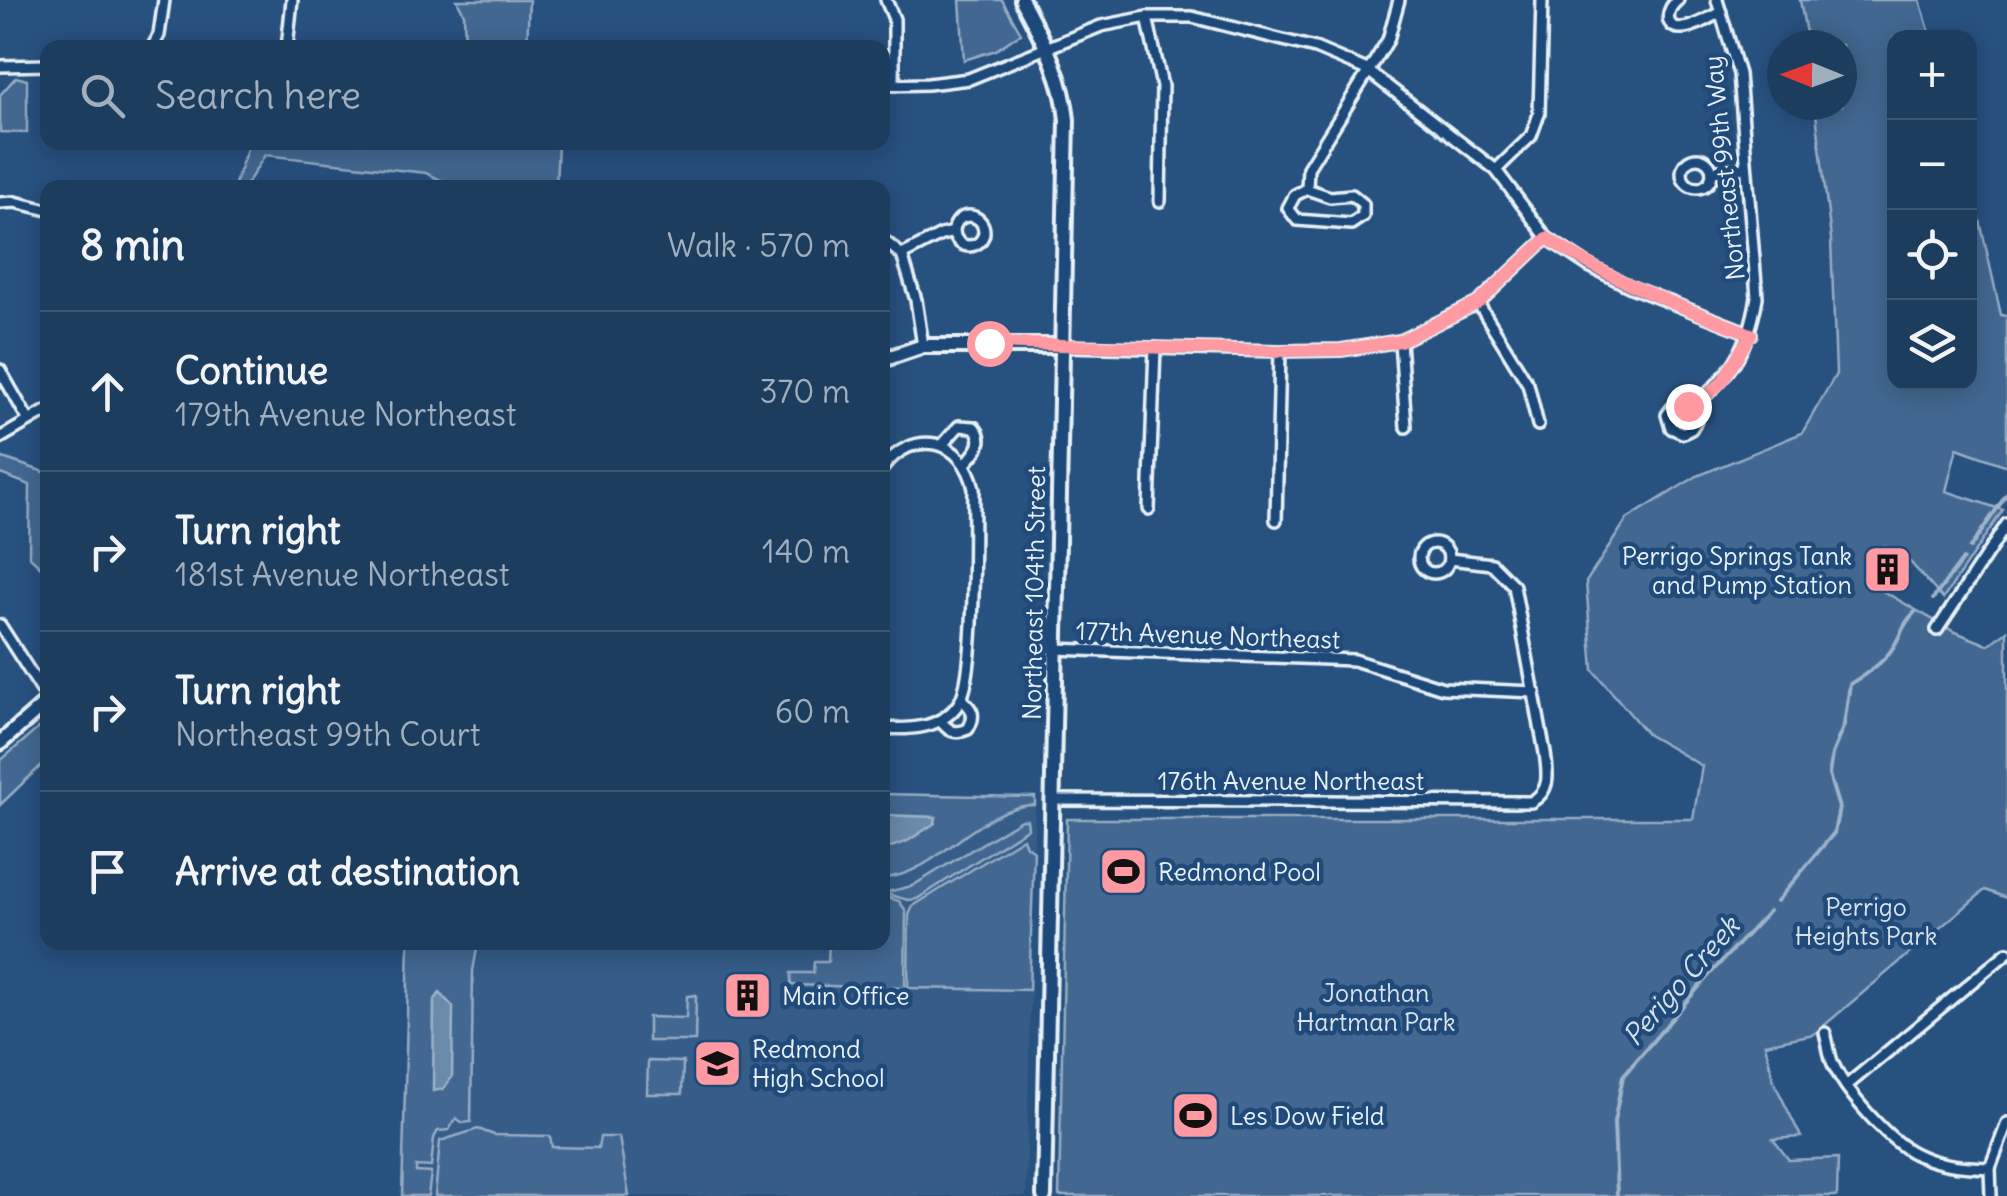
<!DOCTYPE html>
<meta charset="utf-8">
<style>
:root{--surface:#1d3d5f;--page:#2a4868;--text:#f1f3f6;--muted:#a0aebd;--line:#3b5674}
body{margin:0;font-family:Delius,sans-serif;background:var(--page);color:var(--text)}
.controls{position:absolute;right:30px;top:30px;display:grid;overflow:hidden;border-radius:20px;box-shadow:0 5px 25px #0003}
.controls button{width:90px;height:90px;display:grid;place-items:center;padding:0;border:0;border-bottom:2px solid var(--line);background:var(--surface);color:var(--text);font:50px sans-serif}
.compass{position:absolute;left:1767px;top:30px;width:90px;height:90px;border-radius:50%;background:var(--surface);box-shadow:0 5px 25px #0003;rotate:271deg}
.stop{position:absolute;width:30px;height:30px;margin:-22px;border:8px solid #ff9aa2;border-radius:50%;background:#fff}
.stop.end{background:#ff9aa2;border-color:#fff;box-shadow:0 2px 10px #0008}
.list{margin:0;padding:0;list-style:none}
h2{display:flex;justify-content:space-between;align-items:center;height:130px;margin:0;padding:0 40px;font-size:42px}
h2 small{font-size:32px;font-weight:400;color:var(--muted)}
.list li{display:grid;grid-template-columns:65px 1fr auto;gap:30px;align-items:center;box-sizing:border-box;height:160px;padding:0 40px;border-top:2px solid var(--line)}
.list b{display:block;font-size:38px;white-space:nowrap}
.list p{margin:0;font-size:32px;white-space:nowrap;color:var(--muted)}
.list em{font-size:32px;font-style:normal;color:var(--muted)}
.icon{flex:none;width:55px;height:55px;fill:none;stroke:currentColor;stroke-width:2;stroke-linecap:round;stroke-linejoin:round}
.map{position:relative;flex:none;width:2007px;height:1196px;overflow:hidden}
.search{position:absolute;background:var(--surface);box-shadow:0 5px 25px #0003;left:40px;top:40px;width:850px;height:110px;display:flex;align-items:center;gap:25px;box-sizing:border-box;padding:0 35px;border-radius:20px;color:var(--muted);font-size:38px}
.panel{position:absolute;background:var(--surface);box-shadow:0 5px 25px #0003;left:40px;top:180px;width:850px;height:770px;border-radius:20px}
.map>svg:first-child{display:block}
.built{fill:#355d88}
.green{fill:#436891;stroke:#96acc4;stroke-width:2.5}
.water{fill:#6b8aaa;stroke:#9db3c9;stroke-width:2.5}
.lines{fill:none;stroke-linecap:round;stroke-linejoin:round}
.stream{stroke:#9db3c9;stroke-width:4}
.street-casing{stroke:#e8f1f8;stroke-width:16}
.secondary-casing{stroke:#e8f1f8;stroke-width:20}
.street{stroke:#1f4a7a;stroke-width:9}
.secondary{stroke:#1f4a7a;stroke-width:12}
.route{stroke:#ff9aa2;stroke-width:12}
.labels{text-anchor:middle;dominant-baseline:central;stroke-width:9;stroke-linejoin:round;paint-order:stroke}
.street-label{font-size:25px;fill:#e8f1f8;stroke:#1f4a7a}
.poi-label{font-size:25px;fill:#e8f1f8;stroke:#1f4a7a;text-anchor:start}
.park-label{font-size:25px;fill:#d8e3ee;stroke:#1f4a7a}
.water-label{font-size:28px;font-style:italic;fill:#d5e2ec;stroke:#1f4a7a}
</style>
<div class="map">
<svg width="2007" height="1196" viewBox="0 0 2007 1196">
<rect width="100%" height="100%" fill="#27517f"/>
<filter id="ink" filterUnits="userSpaceOnUse"><feTurbulence type="fractalNoise" baseFrequency=".01" numOctaves="2"/><feDisplacementMap in="SourceGraphic" scale="20" xChannelSelector="R" yChannelSelector="G"/><feConvolveMatrix kernelMatrix="1 2 1 2 8 2 1 2 1" color-interpolation-filters="sRGB"/></filter>
<g filter="url(#ink)">
<polygon class="built" points="883,794 1035,797 1026,1196 402,1196 409,943 882,942"/>
<g class="green">
<polygon points="457,0 529,0 527,47 465,47 464,14"/>
<polygon points="960,0 1002,0 1021,33 996,50 964,60"/>
<polygon points="1800,0 1920,0 1931,37 1894,38 1894,382 1970,382 1970,176 2001,315 2007,316 2007,466 1957,448 1946,491 2003,510 1943,599 1903,554 1884,546 1873,550 1865,565 1867,582 1953,631 1988,645 2007,631 2007,898 1985,890 1814,1034 1765,1044 1774,1082 1801,1137 1773,1139 1789,1160 1838,1158 1837,1196 1059,1196 1067,819 1693,819 1702,766 1648,735 1593,670 1586,582 1627,519 1697,476 1802,433 1836,374 1831,239 1815,105 1842,105 1842,45 1808,45"/>
<polygon points="16,77 27,80 27,133 0,132 0,95"/>
<polygon points="249,143 558,143 556,187 455,187 426,173 265,155 245,187 235,184"/>
<polygon points="0,457 47,473 45,571 29,556 30,485 0,474"/>
<polygon points="47,721 47,760 0,805 0,761"/>
<path d="M883,794L1035,797V805C981,804 936,876 883,878Z"/>
<polygon points="1021,820 1027,820 1028,828 917,899 908,900 883,893 912,886"/>
<polygon points="1023,838 1026,846 1034,851 1029,990 908,988 909,915 913,906"/>
<polygon points="883,896 899,901 906,911 905,988 791,985 791,973 813,973 814,962 828,962 829,943 882,942"/>
<polygon points="409,943 478,943 473,971 471,1122 463,1123 456,1118 449,1130 438,1131 434,1138 431,1167 416,1166 416,1172 431,1173 428,1196 402,1196"/>
<polygon points="696,995 695,1041 648,1041 648,1017 686,1018 687,996"/>
<polygon points="648,1061 683,1062 682,1094 647,1094"/>
<polygon points="478,1129 494,1135 550,1136 552,1147 598,1148 600,1137 619,1137 629,1196 435,1196 440,1141"/>
</g>
<g class="water">
<polygon points="882,815 936,817 935,823 908,841 883,850"/>
<polygon points="440,993 453,1007 452,1077 443,1089 433,1091 434,1001"/>
</g>
<g class="lines">
<g class="stream">
<polyline points="1970,548 2007,494"/>
<polyline points="1933,599 1963,559"/>
<path d="M1777,901L1834,833L1839,808L1829,775L1832,754L1844,725L1850,684C1867,673 1883,664 1894,646C1902,633 1903,623 1915,612"/>
<polyline points="1617,1196 1614,1122 1623,1076 1709,975 1769,911"/>
</g>
<defs>
<g id="street">
<polyline points="886,0 894,19 894,85"/>
<path d="M1678,0C1666,8 1663,29 1682,28C1694,28 1710,17 1721,12"/>
<polyline points="1147,17 1162,86 1160,201"/>
<polyline points="152,48 159,35 164,0"/>
<polyline points="287,48 292,0"/>
<polyline points="0,66 48,65"/>
<polyline points="882,85 928,84 969,79 1101,26 1147,17 1192,17 1315,48 1367,70 1496,170 1547,238 1589,266 1631,287 1751,334"/>
<circle cx="1697" cy="173" r="15"/>
<polyline points="1496,170 1531,136 1539,114 1542,0"/>
<polyline points="1712,172 1746,168"/>
<polyline points="1307,189 1308,168 1388,40 1399,0"/>
<polygon points="1307,189 1330,197 1352,195 1363,204 1363,216 1351,224 1297,220 1288,208 1295,195"/>
<polyline points="0,203 15,202 48,210"/>
<circle cx="969" cy="231" r="15"/>
<polyline points="882,239 902,255 941,235 954,232"/>
<polyline points="902,255 916,300 923,346"/>
<polyline points="1478,303 1528,384 1538,425"/>
<polyline points="1400,341 1406,427"/>
<polyline points="1062,346 1280,351 1341,350 1400,341 1478,303 1547,238"/>
<polyline points="0,370 29,421"/>
<path d="M1692,408L1696,421L1691,429L1683,433L1671,428L1667,415L1672,408L1684,404L1692,408C1732,373 1748,351 1757,297L1739,74L1717,0"/>
<polyline points="0,438 48,410"/>
<path d="M942,445L959,426L974,427C987,441 976,452 966,463"/>
<path d="M882,469C913,427 964,438 974,489C973,529 977,677 959,703C942,729 910,730 882,728"/>
<polyline points="1149,509 1155,348"/>
<polyline points="1276,520 1280,351"/>
<circle cx="1434" cy="558" r="15"/>
<polyline points="0,625 48,700"/>
<polyline points="1937,630 2007,524"/>
<polyline points="1055,649 1354,660 1443,688 1535,692"/>
<path d="M940,720C948,731 955,735 968,729C976,716 973,709 962,700"/>
<path d="M1051,800L1531,802C1551,791 1548,774 1545,753L1514,586L1492,564L1449,559"/>
<path d="M1825,1033C1828,1043 1829,1055 1833,1064C1846,1092 1891,1145 1920,1156C1942,1166 1966,1167 1990,1168"/>
<polyline points="1846,1086 2007,953"/>
<polyline points="1991,1196 1990,1168 2007,1123"/>
</g>
<g id="secondary">
<path d="M1022,0C1042,39 1063,75 1067,120L1044,1196"/>
<polyline points="882,360 923,346 1062,346"/>
<polyline points="0,743 48,701"/>
</g>
</defs>
<use href="#street" class="street-casing"/>
<use href="#secondary" class="secondary-casing"/>
<use href="#street" class="street"/>
<use href="#secondary" class="secondary"/>
</g>
</g>
<g class="lines" filter="url(#ink)">
<path class="route" d="M989,343L1280,351L1341,350L1400,341L1478,303L1547,238C1611,281 1679,306 1751,334L1722,382L1692,408L1688,406"/>
</g>
<defs>
<symbol id="building-square" viewBox="-11 -11 22 22"><rect x="-9" y="-9" width="18" height="18" rx="4" fill="#ff9aa2" stroke="#1f4a7a"/><path d="M-4-6H4V6H1V3H-1V6H-4ZM-2.5-4.3h1.7v1.8h-1.7ZM.8-4.3h1.7v1.8H.8ZM-2.5-1h1.7V.8h-1.7ZM.8-1h1.7V.8H.8Z" fill="#111"/></symbol>
<symbol id="stadium-square" viewBox="-11 -11 22 22"><rect x="-9" y="-9" width="18" height="18" rx="4" fill="#ff9aa2" stroke="#1f4a7a"/><path d="M0-5a6.5 5 0 1 0 0 10a6.5 5 0 1 0 0-10ZM-3.5-1.8h7v3.6h-7Z" fill="#111"/></symbol>
<symbol id="school-square" viewBox="-11 -11 22 22"><rect x="-9" y="-9" width="18" height="18" rx="4" fill="#ff9aa2" stroke="#1f4a7a"/><path d="M0-5L7-2L0 1L-7-2ZM-4 1L0 2.5L4 1V4Q0 6-4 4Z" fill="#111"/></symbol>
</defs>
<g fill-rule="evenodd">
<use href="#building-square" x="1860" y="542" width="55" height="55"/>
<use href="#stadium-square" x="1096" y="844" width="55" height="55"/>
<use href="#building-square" x="720" y="968" width="55" height="55"/>
<use href="#school-square" x="690" y="1036" width="55" height="55"/>
<use href="#stadium-square" x="1168" y="1088" width="55" height="55"/>
</g>
<g class="labels">
<g class="street-label">
<text transform="translate(1724 168) rotate(-96)">Northeast 99th Way</text>
<text transform="translate(1034 593) rotate(-89)">Northeast 104th Street</text>
<text transform="translate(1208 635) rotate(2)">177th Avenue Northeast</text>
<text x="1291" y="781">176th Avenue Northeast</text>
</g>
<g class="poi-label">
<text x="1852" y="556" text-anchor="end">Perrigo Springs Tank<tspan x="1852" dy="29">and Pump Station</tspan></text>
<text x="1158" y="872">Redmond Pool</text>
<text x="782" y="996">Main Office</text>
<text x="752" y="1049">Redmond<tspan x="752" dy="29">High School</tspan></text>
<text x="1230" y="1116">Les Dow Field</text>
</g>
<g class="park-label">
<text x="1866" y="907">Perrigo<tspan x="1866" dy="29">Heights Park</tspan></text>
<text x="1376" y="993">Jonathan<tspan x="1376" dy="29">Hartman Park</tspan></text>
</g>
<g class="water-label">
<text transform="translate(1681 981) rotate(-49)">Perigo Creek</text>
</g>
</g>
</svg>
<div class="controls">
<button>+</button>
<button>−</button>
<button><svg class="icon" aria-label="locate" viewBox="0 0 24 24"><circle cx="12" cy="12" r="6"/><path d="M12 2v4M12 18v4M2 12h4M18 12h4"/></svg></button>
<button><svg class="icon" aria-label="layers" viewBox="0 0 24 24"><path d="M12 4l9 5-9 5-9-5zM3 14l9 5 9-5"/></svg></button>
</div>
<svg class="compass" viewBox="-18 -18 36 36"><path d="M0-13l5 13h-10z" fill="#e53935"/><path d="M0 13l5-13h-10z" fill="#a0aebd"/></svg>
<div class="stop" style="left:989px;top:343px"></div>
<div class="stop end" style="left:1688px;top:406px"></div>
<div class="search"><svg class="icon" aria-label="search" viewBox="0 0 24 24"><circle cx="10" cy="10" r="6"/><path d="M15 15l6 6"/></svg>Search here</div>
<section class="panel">
<h2>8 min<small>Walk · 570 m</small></h2>
<ul class="list">
<li><svg class="icon" aria-label="ahead" viewBox="0 0 24 24"><path d="M12 20V5M6 11l6-6 6 6"/></svg><div><b>Continue</b><p>179th Avenue Northeast</p></div><em>370 m</em></li>
<li><svg class="icon" aria-label="right" viewBox="0 0 24 24"><path d="M7 20v-9h11M14 6l5 5-5 5"/></svg><div><b>Turn right</b><p>181st Avenue Northeast</p></div><em>140 m</em></li>
<li><svg class="icon" aria-label="right" viewBox="0 0 24 24"><path d="M7 20v-9h11M14 6l5 5-5 5"/></svg><div><b>Turn right</b><p>Northeast 99th Court</p></div><em>60 m</em></li>
<li><svg class="icon" aria-label="arrive" viewBox="0 0 24 24"><path d="M6 21V4h12l-3 4 3 4H6"/></svg><div><b>Arrive at destination</b></div></li>
</ul>
</section>
</div>
